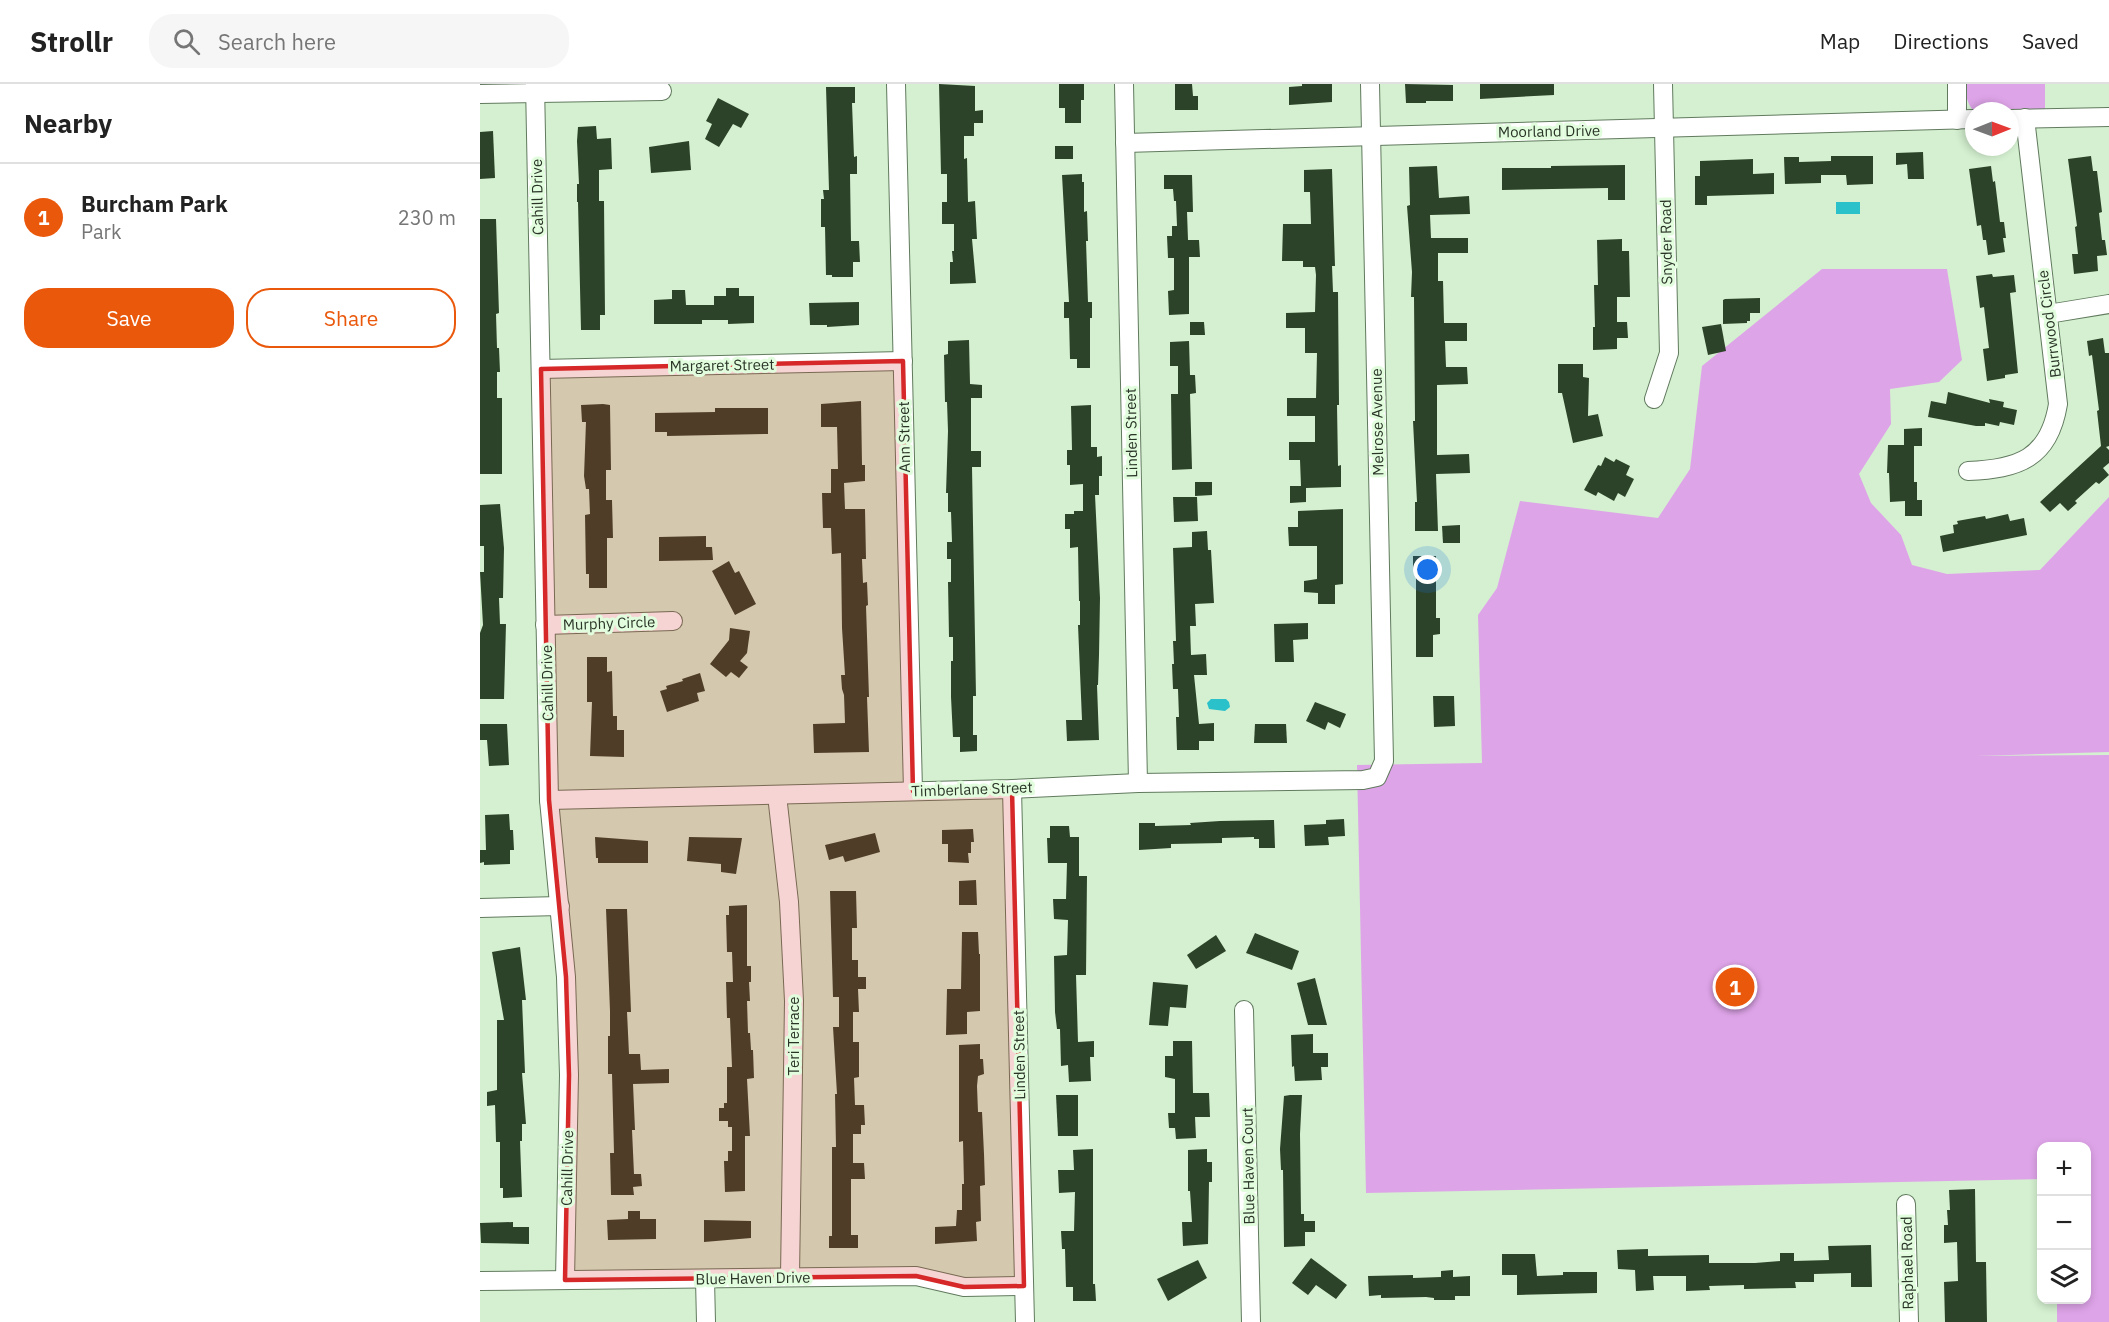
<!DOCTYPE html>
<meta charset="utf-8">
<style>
:root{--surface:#fff;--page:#f6f6f6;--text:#222;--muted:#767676;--line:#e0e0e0;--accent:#ea580c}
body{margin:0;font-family:"IBM Plex Sans",sans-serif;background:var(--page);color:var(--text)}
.controls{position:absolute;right:18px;bottom:18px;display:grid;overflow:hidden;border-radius:12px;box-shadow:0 3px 9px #0003}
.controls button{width:54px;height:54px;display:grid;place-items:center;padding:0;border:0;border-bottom:2px solid var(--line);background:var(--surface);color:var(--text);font:30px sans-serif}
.compass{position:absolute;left:1485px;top:18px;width:54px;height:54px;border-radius:50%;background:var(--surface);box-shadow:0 3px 9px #0003;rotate:89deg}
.you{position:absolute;left:948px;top:486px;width:21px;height:21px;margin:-15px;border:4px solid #fff;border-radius:50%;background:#1a73e8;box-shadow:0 0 0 9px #1a73e833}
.badge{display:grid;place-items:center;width:39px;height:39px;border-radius:50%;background:var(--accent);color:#fff;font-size:20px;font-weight:700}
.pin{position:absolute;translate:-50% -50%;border:3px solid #fff;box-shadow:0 2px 6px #0006}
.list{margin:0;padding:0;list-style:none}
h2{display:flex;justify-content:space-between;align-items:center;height:78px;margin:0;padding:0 24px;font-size:26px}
h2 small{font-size:20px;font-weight:400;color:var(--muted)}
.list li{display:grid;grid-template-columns:39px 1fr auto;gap:18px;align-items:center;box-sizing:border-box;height:108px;padding:0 24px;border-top:2px solid var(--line)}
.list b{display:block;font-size:22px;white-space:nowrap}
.list p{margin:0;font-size:20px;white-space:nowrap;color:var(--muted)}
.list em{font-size:20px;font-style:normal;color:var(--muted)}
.actions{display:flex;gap:12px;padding:18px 24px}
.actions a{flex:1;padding:14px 0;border:2px solid var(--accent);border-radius:24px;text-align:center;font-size:21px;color:var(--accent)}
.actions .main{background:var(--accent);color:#fff}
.icon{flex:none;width:33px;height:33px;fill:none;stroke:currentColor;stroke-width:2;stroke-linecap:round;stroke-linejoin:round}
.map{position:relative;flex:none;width:1629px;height:1238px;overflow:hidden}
header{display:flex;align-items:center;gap:36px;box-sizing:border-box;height:84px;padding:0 30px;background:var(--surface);border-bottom:2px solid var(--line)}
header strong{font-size:28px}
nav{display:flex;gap:33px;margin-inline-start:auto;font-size:21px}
.search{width:420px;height:54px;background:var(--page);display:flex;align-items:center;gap:15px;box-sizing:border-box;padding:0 21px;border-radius:24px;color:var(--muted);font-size:22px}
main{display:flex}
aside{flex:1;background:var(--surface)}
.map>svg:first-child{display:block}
.green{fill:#dea4e8}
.water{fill:#2ac1cb}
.building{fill:#2d4329}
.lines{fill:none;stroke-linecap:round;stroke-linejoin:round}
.minor-casing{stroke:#617a5e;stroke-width:20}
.minor{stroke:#fff;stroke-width:18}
.marked{fill:#d62828;fill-opacity:0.2;stroke:#d62828;stroke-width:4.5;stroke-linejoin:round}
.labels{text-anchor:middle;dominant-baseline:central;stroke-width:6;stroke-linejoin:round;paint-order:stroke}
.street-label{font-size:15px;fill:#2a3528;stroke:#e2fddd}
</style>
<header>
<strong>Strollr</strong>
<div class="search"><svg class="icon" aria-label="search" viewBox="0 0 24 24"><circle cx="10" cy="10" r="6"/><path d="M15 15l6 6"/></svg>Search here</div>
<nav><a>Map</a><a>Directions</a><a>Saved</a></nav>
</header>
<main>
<aside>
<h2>Nearby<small></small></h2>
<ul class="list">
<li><span class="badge">1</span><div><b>Burcham Park</b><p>Park</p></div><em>230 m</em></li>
</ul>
<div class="actions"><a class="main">Save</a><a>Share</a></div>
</aside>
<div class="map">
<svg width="1629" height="1238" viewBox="0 0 1629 1238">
<rect width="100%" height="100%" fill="#d4f0d0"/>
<g class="green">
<path d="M1485,0H1565V25L1494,27C1486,19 1486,10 1485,0Z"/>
<polygon points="1342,185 1467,185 1482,276 1459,298 1410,305 1411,340 1379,390 1391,419 1421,451 1432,481 1467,490 1560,486 1629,413 1629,668 1496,672 1629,671 1629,1238 1577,1238 1577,1216 1606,1216 1606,1062 1562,1062 1561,1095 886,1109 877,681 1002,679 998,531 1017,504 1040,417 1178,434 1210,385 1222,282"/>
</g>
<g class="water">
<rect x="1356" y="118" width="24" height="12"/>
<polygon points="731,615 746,615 749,618 750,623 745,627 729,625 727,619"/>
</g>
<g class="building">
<polygon points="459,0 495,2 495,27 503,26 503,39 494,39 494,52 484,52 484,75 487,74 488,118 495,117 497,155 492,155 496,199 470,200 470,178 473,178 472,167 474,167 474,140 462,140 462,118 467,118 467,90 461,90"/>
<polygon points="579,0 604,0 604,16 601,16 601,39 585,39 585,24 579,24"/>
<polygon points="695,0 712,0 713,12 718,12 718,26 695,26"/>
<polygon points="822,0 852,0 852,18 809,21 809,3 822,2"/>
<polygon points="925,0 973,1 973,17 946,17 946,19 926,19"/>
<polygon points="1000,0 1074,0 1074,11 1000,15"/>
<polygon points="346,3 375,3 375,19 372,19 374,73 377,72 377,90 370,90 371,157 379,157 380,178 373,178 373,193 352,193 352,191 346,191 345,143 341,143 341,115 344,115 343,106 349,106"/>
<polygon points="238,14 269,30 261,44 253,40 239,63 225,55 232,40 226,37"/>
<polygon points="116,42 117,55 131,54 132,85 119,86 119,117 124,117 125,231 120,231 120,246 101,246 98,118 97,118 97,100 99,100 97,57 98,43"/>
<polygon points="13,47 15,94 0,95 0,48"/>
<polygon points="209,57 211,86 171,89 169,63"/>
<rect x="575" y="62" width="18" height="13"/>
<polygon points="1443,68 1444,95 1428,95 1427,80 1416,81 1416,69"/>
<polygon points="1351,72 1393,72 1393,100 1367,101 1366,91 1341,91 1341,99 1305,100 1304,73 1319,73 1319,78 1351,77"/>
<polygon points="1611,72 1613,87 1617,87 1622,128 1619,129 1622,156 1625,156 1627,171 1617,172 1618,187 1594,190 1592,170 1598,170 1595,143 1597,142 1588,75"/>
<polygon points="1273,75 1273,90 1294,89 1294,110 1227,112 1227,121 1215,121 1215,92 1220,92 1220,77"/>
<polygon points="1145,81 1145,116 1128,116 1128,104 1022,106 1022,84 1071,84 1071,82"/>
<polygon points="957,82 959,114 989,112 990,130 950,131 951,154 988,154 988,169 958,169 958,197 963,197 964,239 987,239 987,257 965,257 966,283 987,283 988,300 957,301 957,371 989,370 990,389 956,390 958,447 935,447 935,418 937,418 933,337 935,337 934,213 931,213 932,188 927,122 930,121 929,83"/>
<polygon points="1511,82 1513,98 1515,97 1520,138 1524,138 1526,154 1523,154 1525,168 1508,171 1506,156 1503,156 1501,141 1497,142 1489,85"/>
<polygon points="852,85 855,182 852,182 853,208 858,208 859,321 857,321 858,382 861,381 861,403 826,404 826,418 810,419 810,402 821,402 820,376 809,376 809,358 835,358 835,332 807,332 807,314 836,314 837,269 825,269 825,244 806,244 806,229 835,228 836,191 835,183 823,183 823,177 802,177 803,140 831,140 830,108 824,108 824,86"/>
<polygon points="602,90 602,98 604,98 604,128 607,127 608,157 606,157 608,218 612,218 612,234 610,234 610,284 597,284 597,275 590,275 589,234 584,234 584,218 589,218 582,91"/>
<polygon points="684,91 712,91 713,128 707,128 708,156 719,156 720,173 709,173 709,230 689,231 688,207 694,206 694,174 688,174 687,152 692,152 692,142 697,142 696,117 694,117 693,105 684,105"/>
<polygon points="0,135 16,135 19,229 16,230 17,264 19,264 20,288 17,288 17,314 22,314 22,390 0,390"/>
<polygon points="1142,155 1142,167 1149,167 1150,213 1137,213 1137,238 1147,238 1148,254 1137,254 1137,265 1113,266 1113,243 1115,243 1114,201 1118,201 1117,156"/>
<polygon points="1512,190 1513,193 1534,191 1536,208 1530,209 1538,289 1525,291 1525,294 1507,297 1503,265 1509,264 1504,223 1500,224 1496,192"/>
<polygon points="246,204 259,204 259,212 274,212 274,239 248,240 248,236 222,236 222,240 174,240 174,216 192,215 192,206 205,206 206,221 234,221 234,212 246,212"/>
<polygon points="1280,214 1280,229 1270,229 1270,237 1267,237 1267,239 1243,240 1243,216 1245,215"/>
<polygon points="379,218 379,241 347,243 347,241 330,241 329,219"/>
<polygon points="710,238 724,238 725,251 710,251"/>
<polygon points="1241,240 1246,267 1228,271 1222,243"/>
<polygon points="1623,254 1625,269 1629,269 1629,362 1626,363 1629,366 1629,379 1623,384 1629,391 1619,400 1616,398 1595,417 1597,419 1588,427 1580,419 1570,428 1560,418 1621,362 1617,327 1619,326 1612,271 1609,272 1607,257"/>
<polygon points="489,256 490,300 502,301 502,314 491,314 491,367 501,367 501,383 492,383 496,612 493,612 493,651 497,651 497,667 480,668 480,653 473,653 471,613 471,577 473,577 473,553 469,553 468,498 471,498 471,475 467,475 467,458 472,458 471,428 468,428 468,409 466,409 468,347 467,318 465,318 464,271 468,270 468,257"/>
<polygon points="709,257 710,291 715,291 716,309 710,310 712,385 692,386 691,310 698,310 698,282 690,282 690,258"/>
<polygon points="1078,280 1103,280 1103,293 1109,294 1108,332 1118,330 1123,352 1093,359 1082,309 1078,309"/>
<polygon points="1468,308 1510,319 1509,315 1524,318 1523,323 1537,326 1534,341 1520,338 1519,342 1505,339 1505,342 1496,342 1448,333 1451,317 1466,320"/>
<polygon points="381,317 382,381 385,381 385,397 364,399 365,425 385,425 386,475 382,475 383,499 387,498 388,521 386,522 389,613 387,613 389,668 334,669 333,640 365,639 364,611 362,605 361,591 365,591 362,544 361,469 352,470 351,444 343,444 342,409 351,409 351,385 358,385 357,343 341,343 341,320"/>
<polygon points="123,320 130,321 131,386 126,386 126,416 132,416 133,454 127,454 127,504 109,504 109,490 106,490 105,431 110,430 109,405 106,405 104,392 106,338 102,338 101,321"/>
<polygon points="611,321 611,363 617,363 617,373 622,372 622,392 619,392 619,411 615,411 620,514 619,571 618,601 617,601 619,656 587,657 586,636 602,636 598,541 600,541 600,517 599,517 598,463 590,464 590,445 585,445 585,430 594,430 594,427 603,427 603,400 590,401 590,381 587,381 587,366 592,366 591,322"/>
<polygon points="235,324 288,324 288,350 187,352 187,348 175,348 175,329 235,328"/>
<polygon points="1442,344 1442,362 1434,362 1434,398 1437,398 1437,416 1442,416 1442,432 1425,432 1425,417 1410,418 1409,389 1407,389 1408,361 1424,361 1424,345"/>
<polygon points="1125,373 1134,378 1136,375 1150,382 1146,391 1154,395 1145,413 1138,409 1134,417 1118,408 1116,412 1104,406 1118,381 1121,382"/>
<polygon points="715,398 732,398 732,411 715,412"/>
<polygon points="693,413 717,413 718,437 694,438"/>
<polygon points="20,420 24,464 23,514 19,514 20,540 26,540 24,615 0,615 0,549 3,541 0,488 4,488 4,462 0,462 0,421"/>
<polygon points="863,425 863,500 855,501 855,520 838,520 838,509 824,508 824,497 837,495 837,462 809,462 808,443 818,443 818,427"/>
<polygon points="1528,430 1530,437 1544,434 1547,451 1463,468 1460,452 1474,449 1473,441 1478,440 1477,437 1505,432 1506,435"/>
<polygon points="980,441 980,459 963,459 962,442"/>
<polygon points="727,447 728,466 731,466 734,519 715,520 716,542 710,542 711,571 726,570 727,591 714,591 719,640 734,639 734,657 719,657 719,666 697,666 696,633 699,633 698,605 693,605 692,580 694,580 693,557 696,557 693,464 712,463 712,448"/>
<polygon points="226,452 226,463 232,463 233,476 179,477 179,453"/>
<polygon points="933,472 956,472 956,534 960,534 960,550 953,551 953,573 936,573 936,486 933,486"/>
<polygon points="249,477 255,489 259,487 276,520 255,531 232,487"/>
<polygon points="828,539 828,555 813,556 814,578 795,578 794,540"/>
<polygon points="250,544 270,547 267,569 260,577 268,583 259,594 251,588 246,593 230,580 249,556"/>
<polygon points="107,573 127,573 127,588 132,587 133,632 137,632 137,646 144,646 144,673 110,672 112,618 107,618"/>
<polygon points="220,589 225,607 217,609 219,617 187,628 180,607 187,605 186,602 203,597 202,595"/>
<polygon points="953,612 974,612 975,642 954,643"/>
<polygon points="835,618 866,630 860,644 848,638 845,646 826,637"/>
<polygon points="0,640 27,640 29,681 9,682 7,656 0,656"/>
<polygon points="775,640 806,640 807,659 774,659"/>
<polygon points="29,730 30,746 33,746 34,766 30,766 30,780 4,781 4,778 0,779 0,766 6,766 5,731"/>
<polygon points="864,735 865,752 848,753 849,761 825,762 824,741 846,740 846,736"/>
<polygon points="794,736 795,764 779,764 779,755 774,755 774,753 742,754 742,759 691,760 691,764 659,766 659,739 675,739 675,742 711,741 710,739 740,737"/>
<polygon points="570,742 589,742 590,753 599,753 599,792 607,792 606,891 596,891 598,958 614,957 614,973 610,973 611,997 589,998 588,981 581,982 580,945 577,945 575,928 574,872 587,871 588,836 574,835 573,815 586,815 587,779 568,779 567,754 570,754"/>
<polygon points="493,745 494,758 491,758 491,769 488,769 489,779 468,778 468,760 462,760 462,746"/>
<polygon points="395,749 400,768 365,778 363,772 349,776 345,761"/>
<polygon points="115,753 168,757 168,779 118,779 118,774 116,774"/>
<polygon points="209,753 262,754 256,790 241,788 241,780 207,777"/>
<polygon points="496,796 497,821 479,821 479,797"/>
<polygon points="350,807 376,807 377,844 372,844 372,876 378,876 378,893 386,893 386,905 378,905 379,928 373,928 373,958 379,958 379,993 374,994 375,1021 384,1021 385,1041 381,1041 381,1050 373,1050 373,1079 384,1079 385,1095 371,1095 371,1151 378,1151 378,1164 349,1164 349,1152 352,1152 352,1063 356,1063 355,1010 357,1010 353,943 359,943 359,913 353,913"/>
<polygon points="267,821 267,882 271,882 271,898 269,898 270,917 267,917 268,949 270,949 271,966 273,966 274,994 267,995 270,1052 265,1052 265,1107 245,1108 244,1077 248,1077 248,1067 252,1067 252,1043 248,1043 248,1037 239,1037 239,1024 244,1024 244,1019 247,1019 247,983 252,983 250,934 247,934 246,898 253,898 252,868 247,868 246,831 249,831 249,822"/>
<polygon points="126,825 147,825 151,928 147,928 149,970 160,970 161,986 189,985 189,999 153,1000 155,1046 152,1046 154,1090 161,1090 162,1102 153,1103 154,1111 131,1111 130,1069 134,1069 132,990 128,990 128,952 130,952 130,927"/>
<polygon points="482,848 498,848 499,870 500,870 500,927 487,928 487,950 466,951 467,905 481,905"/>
<polygon points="775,849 819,867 812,886 766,869"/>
<polygon points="736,851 746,867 716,885 707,871"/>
<polygon points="40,863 46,916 42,916 45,989 42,989 46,1040 42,1040 42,1057 40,1057 42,1113 23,1114 23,1104 20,1104 20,1058 16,1058 15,1021 7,1022 7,1008 17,1006 17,936 24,936 12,868"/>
<polygon points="835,894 847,941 828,941 817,899"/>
<polygon points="673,898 708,901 706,924 690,923 688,942 669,941"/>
<polygon points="833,950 833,969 848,969 848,983 841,983 842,996 815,997 814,982 812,983 811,951"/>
<polygon points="693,957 712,957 713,1009 729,1009 730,1033 715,1033 716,1054 696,1055 695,1044 689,1044 688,1029 695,1029 695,995 685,993 685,972 693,972"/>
<polygon points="500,960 500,975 503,975 504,990 498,992 497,1002 498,1028 502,1028 504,1070 505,1101 500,1102 501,1137 496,1138 497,1157 455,1160 455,1143 476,1142 477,1126 482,1126 482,1100 484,1100 483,1057 479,1058 479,961"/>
<polygon points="576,1011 598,1011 598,1052 578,1052"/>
<polygon points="810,1011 822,1011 820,1050 821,1130 824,1130 824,1137 835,1137 835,1148 825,1148 825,1162 804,1163 803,1086 801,1086 800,1065 804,1012"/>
<polygon points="613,1065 613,1200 615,1200 616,1217 593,1217 593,1203 586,1203 585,1165 582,1165 581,1147 594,1147 595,1108 579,1109 578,1086 594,1086 593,1066"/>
<polygon points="727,1065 727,1078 732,1078 732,1098 729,1098 728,1160 703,1162 702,1138 712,1138 710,1107 708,1107 708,1066"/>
<polygon points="1495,1105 1496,1178 1506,1178 1507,1238 1465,1238 1464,1198 1478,1197 1477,1158 1464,1159 1464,1141 1468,1141 1467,1126 1470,1126 1469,1106"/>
<polygon points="148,1127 160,1127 160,1135 176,1135 176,1155 128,1156 127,1136 148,1135"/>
<polygon points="224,1136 271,1137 271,1154 224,1158"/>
<polygon points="33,1138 33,1143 49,1143 49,1160 1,1159 0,1139"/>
<polygon points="1391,1161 1392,1203 1371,1203 1371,1189 1334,1190 1334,1198 1315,1198 1316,1204 1264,1205 1264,1201 1229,1202 1230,1206 1206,1207 1206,1192 1173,1192 1174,1206 1156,1207 1155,1186 1138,1185 1137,1166 1168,1165 1168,1172 1229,1171 1229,1179 1275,1179 1300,1177 1300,1169 1314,1169 1314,1177 1349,1176 1348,1162"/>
<polygon points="1022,1170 1055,1170 1057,1192 1083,1191 1083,1188 1117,1188 1117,1209 1037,1211 1037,1191 1022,1191"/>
<polygon points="831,1174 867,1201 856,1215 836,1201 828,1211 812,1199"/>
<polygon points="718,1176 727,1194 688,1217 677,1195"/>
<polygon points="973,1186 973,1193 990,1192 990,1212 975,1212 975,1216 954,1216 954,1214 946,1213 901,1214 901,1211 889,1212 888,1192 933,1191 933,1194 961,1193 961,1187"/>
</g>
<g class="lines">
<defs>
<g id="minor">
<polyline points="55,0 69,716 86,893 89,991 85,1196"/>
<polyline points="416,0 433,707"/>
<polyline points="644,0 658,699"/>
<polyline points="0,10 182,7"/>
<polyline points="1530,35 1629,33"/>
<polyline points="1477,36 1477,0"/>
<polyline points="645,59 1494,35"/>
<polyline points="1568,230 1629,220"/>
<polyline points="61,285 423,277"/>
<polyline points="1174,315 1189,269 1183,0"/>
<path d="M1488,387C1538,385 1569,375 1578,320L1545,34"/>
<polyline points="65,541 193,537"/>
<polyline points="532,705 545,1238"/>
<polyline points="297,711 309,818 314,917 310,1193"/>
<polyline points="69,716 532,705 658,699 883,696 897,693 904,677 890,0"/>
<polyline points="0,824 80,822"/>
<polyline points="764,926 771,1238"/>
<polyline points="1426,1120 1429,1238"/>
<polyline points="225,1195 226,1238"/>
<polyline points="0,1197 436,1192 484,1203 544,1202"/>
</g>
</defs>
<use href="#minor" class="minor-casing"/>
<use href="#minor" class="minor"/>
</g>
<path class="marked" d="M423,277L433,707L532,705L544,1202L484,1203L436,1192L85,1196L89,991L86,893L69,716L61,285Z"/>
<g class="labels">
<g class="street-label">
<text transform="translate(1069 47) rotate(-1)">Moorland Drive</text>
<text transform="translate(57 113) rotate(-91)">Cahill Drive</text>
<text transform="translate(1186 158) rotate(-91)">Snyder Road</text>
<text transform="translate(1569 240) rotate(-97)">Burrwood Circle</text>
<text transform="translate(242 281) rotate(-1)">Margaret Street</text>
<text transform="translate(897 338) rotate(-91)">Melrose Avenue</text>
<text transform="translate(651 349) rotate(-91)">Linden Street</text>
<text transform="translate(424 353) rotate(-91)">Ann Street</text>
<text transform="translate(129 539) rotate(-2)">Murphy Circle</text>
<text transform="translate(67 599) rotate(-91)">Cahill Drive</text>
<text transform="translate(492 705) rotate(-2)">Timberlane Street</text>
<text transform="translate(313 952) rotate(-90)">Teri Terrace</text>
<text transform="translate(539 971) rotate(-91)">Linden Street</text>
<text transform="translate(768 1082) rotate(-91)">Blue Haven Court</text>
<text transform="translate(87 1084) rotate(-89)">Cahill Drive</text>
<text transform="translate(1427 1179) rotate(-91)">Raphael Road</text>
<text transform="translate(273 1194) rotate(-1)">Blue Haven Drive</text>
</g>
</g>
</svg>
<div class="controls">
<button>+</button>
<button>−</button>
<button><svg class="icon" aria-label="layers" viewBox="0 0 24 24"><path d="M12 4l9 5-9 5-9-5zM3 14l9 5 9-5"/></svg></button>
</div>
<svg class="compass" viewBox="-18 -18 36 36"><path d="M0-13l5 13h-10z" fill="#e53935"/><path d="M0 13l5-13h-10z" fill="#767676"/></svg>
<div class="you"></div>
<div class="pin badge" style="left:1255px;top:903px">1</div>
</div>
</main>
